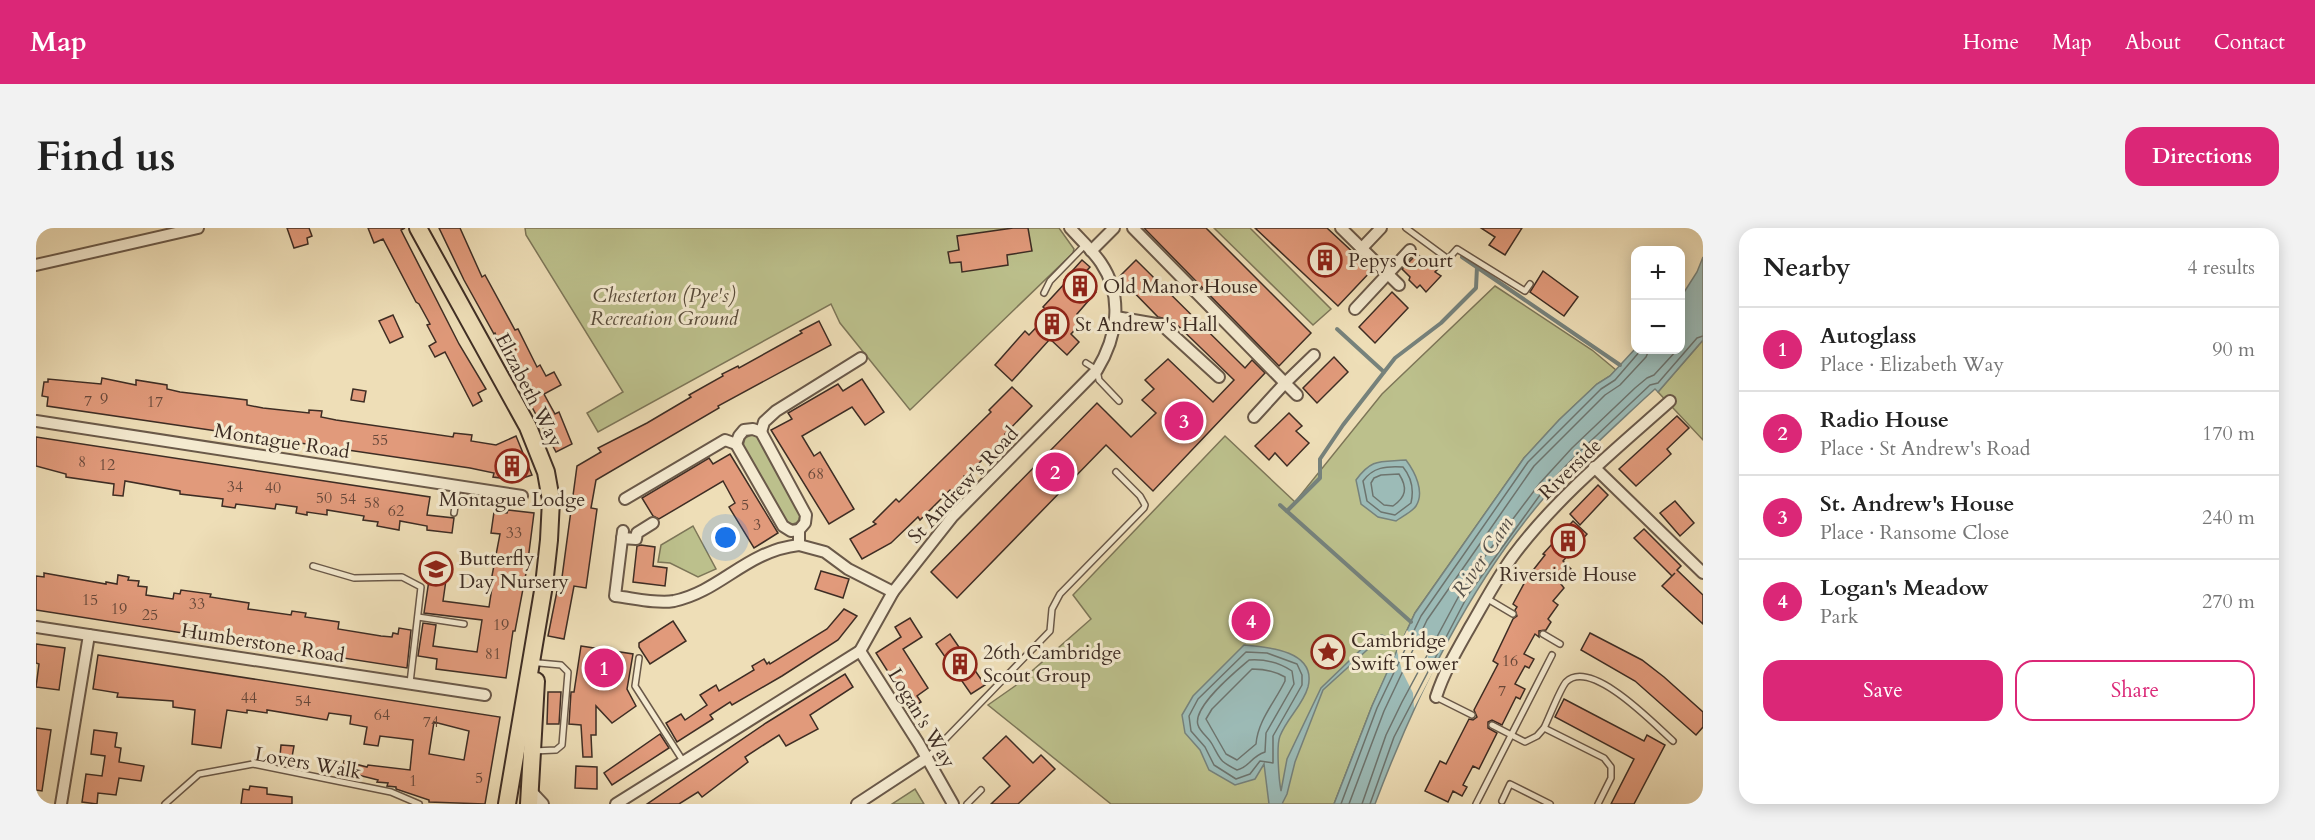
<!DOCTYPE html>
<meta charset="utf-8">
<style>
:root{--surface:#fff;--page:#f2f2f2;--text:#222;--muted:#767676;--line:#e0e0e0;--accent:#db2777}
body{margin:0;font-family:Cardo,serif;background:var(--page);color:var(--text)}
.controls{position:absolute;right:18px;top:18px;display:grid;overflow:hidden;border-radius:12px;box-shadow:0 3px 15px #0003}
.controls button{width:54px;height:54px;display:grid;place-items:center;padding:0;border:0;border-bottom:2px solid var(--line);background:var(--surface);color:var(--text);font:30px sans-serif}
.you{position:absolute;left:690px;top:310px;width:21px;height:21px;margin:-15px;border:4px solid #fff;border-radius:50%;background:#1a73e8;box-shadow:0 0 0 9px #1a73e833}
.badge{display:grid;place-items:center;width:39px;height:39px;border-radius:50%;background:var(--accent);color:#fff;font-size:20px;font-weight:700}
.pin{position:absolute;translate:-50% -50%;border:3px solid #fff;box-shadow:0 2px 6px #0006}
.list{margin:0;padding:0;list-style:none}
h2{display:flex;justify-content:space-between;align-items:center;height:78px;margin:0;padding:0 24px;font-size:26px}
h2 small{font-size:20px;font-weight:400;color:var(--muted)}
.list li{display:grid;grid-template-columns:39px 1fr auto;gap:18px;align-items:center;box-sizing:border-box;height:84px;padding:0 24px;border-top:2px solid var(--line)}
.list b{display:block;font-size:22px;white-space:nowrap}
.list p{margin:0;font-size:20px;white-space:nowrap;color:var(--muted)}
.list em{font-size:20px;font-style:normal;color:var(--muted)}
.actions{display:flex;gap:12px;padding:18px 24px}
.actions a{flex:1;padding:14px 0;border:2px solid var(--accent);border-radius:18px;text-align:center;font-size:21px;color:var(--accent)}
.actions .main{background:var(--accent);color:#fff}
.map{position:relative;flex:none;width:1667px;height:576px;overflow:hidden;border-radius:18px}
header{display:flex;align-items:center;gap:36px;box-sizing:border-box;height:84px;padding:0 30px;background:var(--accent);color:#fff}
header strong{font-size:28px}
nav{display:flex;gap:33px;margin-inline-start:auto;font-size:21px}
.intro{display:flex;align-items:center;justify-content:space-between;box-sizing:border-box;height:144px;padding:0 36px}
h1{margin:0;font-size:42px}
.button{padding:15px 27px;border-radius:18px;background:var(--accent);color:#fff;font-size:21px;font-weight:700}
main{display:flex;gap:36px;padding:0 36px}
aside{flex:1;background:var(--surface);border-radius:18px;box-shadow:0 3px 15px #0003}
.map>svg:first-child{display:block}
.green{fill:#bcc08c;stroke:#7d7658;stroke-width:1.5}
.water{fill:#9cbbb7;stroke:#76827c;stroke-width:1.5}
.pier{fill:#eedeb7}
.lines{fill:none;stroke-linecap:round;stroke-linejoin:round}
.shore{stroke:#6d746e;stroke-width:1.5}
.stream{stroke:#76827c;stroke-width:4}
.building{fill:#e19a7b;stroke:#3e2d24;stroke-width:1.5;fill-rule:evenodd}
.service-casing{stroke:#6a5949;stroke-width:8}
.minor-casing{stroke:#6a5949;stroke-width:14}
.primary-casing{stroke:#3e2d24;stroke-width:20}
.service{stroke:#f4ead0;stroke-width:5}
.minor{stroke:#f4ead0;stroke-width:10}
.primary{stroke:#eedeb7;stroke-width:16}
.labels{text-anchor:middle;dominant-baseline:central;stroke-width:6;stroke-linejoin:round;paint-order:stroke}
.number-label{font-size:16px;fill:#67483a}
.poi-label{font-size:20px;fill:#3e2d24;stroke:#f4ead0;text-anchor:start}
.park-label{font-size:20px;font-style:italic;fill:#574a39;stroke:#f4ead0}
.street-label{font-size:20px;fill:#3e2d24;stroke:#f4ead0}
.water-label{font-size:21px;font-style:italic;fill:#565049;stroke:#f4ead0}
</style>
<header>
<strong>Map</strong>
<nav><a>Home</a><a>Map</a><a>About</a><a>Contact</a></nav>
</header>
<div class="intro"><h1>Find us</h1><a class="button">Directions</a></div>
<main>
<div class="map">
<svg width="1667" height="576" viewBox="0 0 1667 576">
<rect width="100%" height="100%" fill="#eedeb7"/>
<filter id="stains"><feTurbulence type="fractalNoise" baseFrequency=".00333" numOctaves="4"/><feColorMatrix values="0 0 0 0 .2 0 0 0 0 .09 0 0 0 0 .02 0 0 0 .5 -.17"/></filter>
<radialGradient id="worn" r=".72"><stop offset=".6" stop-color="#630" stop-opacity="0"/><stop offset="1" stop-color="#630" stop-opacity=".3"/></radialGradient>
<g class="green">
<polygon points="489,0 1023,0 1038,21 1037,25 874,182 804,95 795,76 562,204 551,185 587,164 490,7"/>
<polygon points="1178,0 1214,0 1295,81 1277,97"/>
<polygon points="1459,58 1556,122 1580,142 1574,148 1561,156 1523,192 1488,230 1379,385 1336,478 1298,576 1075,576 952,477 979,458 1055,391 1037,367 1189,208 1259,274 1346,166"/>
<polygon points="1667,112 1667,212 1622,164"/>
<path d="M717,206L723,209L764,287C763,297 755,298 748,292L707,218L709,210Z"/>
<polygon points="657,298 680,341 662,349 634,335 622,334 625,317"/>
<polygon points="879,561 888,576 856,576"/>
</g>
<g class="water">
<path d="M1667,29V112L1622,164L1619,161L1609,170C1577,200 1543,230 1514,263C1435,353 1381,465 1339,576H1298L1336,478L1362,420L1348,414L1341,413L1287,462L1259,534L1251,566L1246,576H1233L1228,536L1219,551L1199,557L1173,542L1164,522L1149,505L1146,487L1157,468L1208,417C1233,419 1281,423 1272,459C1267,477 1251,490 1244,508C1240,518 1243,552 1245,563L1251,531L1285,460L1338,409L1346,407L1365,415L1379,385L1488,230L1523,192L1561,156L1574,148L1599,121L1644,122L1645,69L1661,44Z"/>
<path d="M1370,232C1379,244 1389,264 1380,278C1376,284 1365,289 1360,293L1342,289L1325,276L1320,252C1336,230 1344,234 1370,232Z"/>
</g>
<polygon class="pier" points="1371,402 1389,421 1397,444 1378,480 1377,465 1366,443 1361,423"/>
<g class="lines">
<g class="shore">
<path d="M1367,239C1376,250 1378,262 1375,275L1359,287L1345,284L1331,273L1327,253C1337,239 1350,238 1367,239Z"/>
<path d="M1345,247L1363,246C1372,260 1370,269 1357,278L1348,277L1337,268L1335,255L1338,250Z"/>
<polygon points="1210,424 1231,425 1261,436 1266,447 1266,457 1237,508 1237,535 1224,533 1214,546 1200,551 1178,537 1169,519 1155,503 1153,488 1162,471"/>
<path d="M1213,432C1228,431 1244,435 1256,443L1258,456L1230,505L1229,524C1214,529 1214,539 1201,542C1183,533 1185,532 1176,516C1172,509 1164,504 1162,497C1156,479 1200,443 1213,432Z"/>
<path d="M1216,441C1227,441 1239,443 1249,449V453C1239,474 1222,492 1220,516L1201,532L1190,526L1170,491L1176,481Z"/>
<polyline points="1305,576 1341,480 1385,388 1492,234 1565,161 1579,152 1605,122"/>
<polyline points="1313,576 1348,483 1391,392 1498,238 1569,167 1584,157 1610,129 1613,122"/>
<polyline points="1326,576 1350,507 1366,474 1425,364 1446,332 1504,255 1536,220 1599,160 1611,150 1618,147 1641,122"/>
<polyline points="1334,576 1358,509 1432,367 1509,260 1542,225 1614,157 1622,155 1661,110 1667,108"/>
</g>
<g class="stream">
<polyline points="1426,29 1584,137"/>
<polyline points="1301,101 1348,144"/>
<polyline points="1244,277 1375,394"/>
<polyline points="1251,283 1284,250 1284,231 1307,197 1359,130 1405,95 1440,60 1441,39"/>
</g>
</g>
<g class="building">
<polygon points="251,0 273,0 276,8 271,10 272,16 258,20"/>
<polygon points="332,0 369,0 365,2 423,116 450,161 442,165 446,173 437,178 409,124 399,129 393,118 400,114 391,97 394,96 383,76 380,74 347,11 338,15"/>
<polygon points="403,0 424,0 446,49 449,47 479,102 482,101 501,139 504,137 510,148 518,144 525,157 508,166 519,186 523,184 536,216 520,224 473,136 459,105 458,106 428,52"/>
<polygon points="977,0 992,0 996,23 971,27 972,37 926,44 925,34 914,35 912,24 923,22 921,8"/>
<polygon points="1108,0 1170,0 1275,105 1243,138"/>
<polygon points="1219,0 1291,0 1336,42 1302,78"/>
<polygon points="1445,0 1486,0 1469,27 1453,17 1459,9"/>
<polygon points="1381,26 1402,41 1399,44 1405,48 1390,64 1384,57 1381,60 1373,52 1374,49 1366,41"/>
<polygon points="1046,32 1054,39 1044,50 1060,64 1041,86 1048,92 1035,106 1043,114 1031,127 1014,111 976,153 959,137 989,103 993,107 1014,85 1007,79 1030,54 1028,52"/>
<polygon points="1100,32 1209,140 1216,132 1229,145 1117,263 1070,217 921,370 895,344 1061,175 1095,209 1120,185 1106,172 1118,161 1109,152 1132,131 1177,174 1198,152 1133,89 1131,91 1122,89 1083,49"/>
<polygon points="1507,43 1542,69 1528,88 1494,64"/>
<polygon points="1356,64 1372,80 1339,115 1323,99"/>
<polygon points="357,87 367,109 354,115 343,93"/>
<polygon points="783,93 795,117 682,178 683,180 560,252 555,280 561,281 550,360 538,358 528,411 512,408 521,363 524,364 541,238 565,224 562,220 611,195 655,169 653,167 687,148 686,146 702,138 703,140 766,105 764,103"/>
<polygon points="1298,129 1312,144 1281,175 1267,160"/>
<polygon points="66,150 100,157 100,152 131,157 131,161 144,164 211,172 211,177 227,180 273,185 273,182 286,183 285,189 300,192 417,209 418,205 436,207 435,213 460,217 480,208 496,247 481,252 457,249 458,245 434,240 11,178 12,169 6,168 8,154 12,154 12,151 65,156"/>
<polygon points="826,151 848,184 829,197 816,179 766,208 778,228 784,224 818,281 793,296 735,202 756,191 752,185 802,156 807,163"/>
<polygon points="976,159 996,178 969,206 971,208 942,236 944,238 934,248 928,248 927,255 917,265 914,262 884,292 882,289 855,315 826,331 814,311 840,296 837,294 860,271 863,274 955,184 953,182"/>
<polygon points="317,161 330,163 328,174 315,172"/>
<polygon points="1253,185 1266,198 1260,203 1273,215 1251,238 1239,225 1233,232 1219,218"/>
<polygon points="1641,188 1653,200 1631,221 1635,226 1600,258 1583,241"/>
<polygon points="0,209 394,269 391,287 418,290 416,305 391,302 391,298 364,293 363,302 341,298 342,294 327,292 328,288 291,282 291,287 271,284 271,287 260,285 261,279 240,276 239,281 200,276 199,280 186,278 187,271 144,266 144,263 89,253 87,268 77,267 78,256 30,249 30,246 0,238"/>
<polygon points="694,226 742,305 718,320 693,279 699,275 687,253 623,291 617,288 606,270 673,230 677,236"/>
<polygon points="1562,257 1572,267 1544,297 1534,286"/>
<polygon points="1639,273 1658,295 1644,308 1624,285"/>
<polygon points="472,282 498,285 491,340 479,403 477,403 470,450 400,441 401,431 382,428 387,395 400,397 397,418 441,424 446,392 388,385 393,352 388,351 391,328 413,331 407,373 453,379 457,353 455,353 464,306 455,305 458,284 471,285"/>
<polygon points="1537,293 1551,306 1527,333 1535,341 1531,345 1534,348 1525,356 1528,360 1517,373 1522,377 1512,391 1515,394 1510,402 1503,403 1503,409 1499,406 1488,426 1498,431 1493,440 1489,438 1479,456 1489,461 1484,471 1480,469 1466,497 1456,492 1452,494 1452,500 1461,505 1443,541 1437,538 1427,557 1431,559 1426,568 1417,563 1412,574 1389,563 1404,533 1410,536 1433,491 1437,492 1441,489 1438,482 1462,436 1457,433 1477,391 1481,388 1479,382 1481,379 1477,376 1491,350 1509,327 1507,326"/>
<polygon points="1608,301 1645,338 1641,342 1667,367 1667,396 1626,358 1639,345 1636,348 1598,310"/>
<polygon points="605,317 619,319 617,338 631,340 629,358 597,354 601,318"/>
<polygon points="785,343 813,351 807,370 779,361"/>
<polygon points="8,345 70,356 70,354 81,356 82,347 93,349 92,352 103,353 102,358 111,359 110,367 137,371 138,365 144,366 145,362 175,366 174,369 213,375 212,381 255,387 256,383 270,385 269,389 303,394 302,401 345,408 356,409 357,405 362,406 363,400 375,402 371,440 0,382 0,348 8,349"/>
<polygon points="808,381 821,388 802,412 746,448 696,477 694,474 674,487 677,491 641,514 630,495 645,486 649,492 671,477 664,467 680,457 683,463 718,442 716,438 728,431 731,436 733,434 734,436 791,401"/>
<polygon points="874,390 886,409 867,421 892,460 881,468 885,474 875,480 840,425 865,409 859,399"/>
<polygon points="637,393 650,413 614,436 603,419 603,415"/>
<polygon points="1554,405 1606,432 1628,449 1667,484 1667,499 1660,507 1599,453 1545,422"/>
<polygon points="914,406 949,457 935,466 900,416"/>
<polygon points="0,416 29,420 23,462 0,459 3,436 0,435"/>
<polygon points="545,418 597,426 591,461 600,478 576,495 560,478 560,507 555,507 556,529 547,529 545,497 533,496 535,464 538,464"/>
<path d="M62,427L464,489L449,576L393,574V572L360,561V559L351,558L352,555L341,554L342,552L306,543L308,533L331,539L332,537L374,542L377,512L344,508L342,518L328,516L331,499L314,496L315,488L293,485L291,492L231,482V485L211,482V485L191,482L185,520L156,516L159,482L137,479V473L81,469L82,465L57,461ZM398,494L433,503L428,532L393,526Z"/>
<polygon points="809,446 817,459 774,487 782,501 750,518 743,507 709,529 712,534 666,569 662,564 643,576 611,576 730,495"/>
<polygon points="512,464 525,464 523,496 511,496"/>
<polygon points="1528,471 1608,513 1611,507 1629,517 1598,576 1575,576 1598,531 1519,489"/>
<polygon points="0,500 15,502 6,563 0,562"/>
<polygon points="58,502 81,505 79,519 85,520 83,534 108,538 105,553 83,550 80,567 62,565 61,576 46,574 50,546 66,548 69,528 55,526"/>
<polygon points="624,506 633,520 576,557 568,545"/>
<polygon points="970,508 997,535 1005,527 1019,541 982,576 955,576 974,558 947,530"/>
<polygon points="245,517 258,518 256,529 244,528"/>
<polygon points="540,538 561,539 561,561 539,560"/>
<polygon points="214,558 231,560 231,566 256,569 256,576 205,576 207,561 213,562"/>
</g>
<g class="lines">
<defs>
<g id="service">
<polyline points="1370,0 1412,31 1421,21 1489,63 1494,56"/>
<polyline points="1008,65 1014,53 1049,17"/>
<polyline points="1050,135 1061,142 1063,152 1083,173"/>
<polyline points="931,252 942,263"/>
<polyline points="418,285 422,258"/>
<polyline points="277,338 318,350 366,349 385,359 374,455"/>
<polyline points="1450,370 1477,386"/>
<polyline points="382,389 428,396"/>
<polyline points="1507,406 1524,416"/>
<polyline points="603,430 599,458 647,533"/>
<polyline points="1400,469 1436,487"/>
<polyline points="1456,497 1489,514 1501,508 1508,500 1568,530 1575,539 1575,550 1562,576"/>
<path d="M1508,500C1513,490 1524,461 1530,454C1555,429 1620,498 1637,513"/>
<polyline points="497,523 520,522 526,517 532,444 525,437 503,435"/>
<polyline points="891,530 1014,403 1016,381 1024,366 1108,280 1109,277 1104,268 1080,244"/>
<polyline points="1466,573 1474,556 1514,576"/>
<polyline points="129,576 163,546 217,536 355,564 383,576"/>
<polyline points="931,576 945,562"/>
<polyline points="1440,576 1516,427"/>
</g>
<g id="minor">
<polyline points="1097,0 1249,155 1218,189"/>
<polyline points="1305,0 1363,57"/>
<polyline points="1326,20 1345,0"/>
<polyline points="1055,23 1078,0"/>
<polyline points="0,37 162,0"/>
<polyline points="1319,81 1374,22"/>
<polyline points="1080,89 1126,97 1183,149"/>
<polyline points="1261,167 1249,155 1278,127"/>
<polyline points="0,193 486,268"/>
<polyline points="725,204 770,287 769,295 763,302 763,317 789,324 812,341 857,364"/>
<polyline points="700,216 747,298 755,303 763,302"/>
<polyline points="1558,239 1667,345"/>
<polyline points="589,271 689,212 700,216 703,208 708,202 717,201 725,204 728,194 740,183 825,130"/>
<path d="M587,303L579,368C597,370 620,376 638,373C685,363 710,323 763,317"/>
<polyline points="586,310 600,311 601,305 617,295"/>
<polyline points="0,399 449,467"/>
<polyline points="824,423 883,516 917,576"/>
<path d="M1400,469C1408,444 1421,422 1434,399C1448,375 1461,350 1477,328C1521,269 1579,222 1634,173"/>
<polyline points="493,561 507,576"/>
<polyline points="25,576 53,407"/>
<path d="M580,576L824,423L857,364L917,288L1061,142C1081,109 1088,69 1065,35C1057,23 1044,11 1034,0"/>
<polyline points="821,576 891,530"/>
</g>
<g id="primary">
<polyline points="382,0 492,199 510,244 515,272 513,312 508,357 471,576"/>
<polyline points="493,576 500,453"/>
</g>
</defs>
<use href="#service" class="service-casing"/>
<use href="#minor" class="minor-casing"/>
<use href="#primary" class="primary-casing"/>
<use href="#service" class="service"/>
<use href="#minor" class="minor"/>
<use href="#primary" class="primary"/>
</g>
<defs>
<symbol id="building-ring" viewBox="-11 -11 22 22"><circle r="9.5" fill="#f4ead0" stroke="#8f2418" stroke-width="1.5"/><path d="M-4-6H4V6H1V3H-1V6H-4ZM-2.5-4.3h1.7v1.8h-1.7ZM.8-4.3h1.7v1.8H.8ZM-2.5-1h1.7V.8h-1.7ZM.8-1h1.7V.8H.8Z" fill="#8f2418"/></symbol>
<symbol id="school-ring" viewBox="-11 -11 22 22"><circle r="9.5" fill="#f4ead0" stroke="#8f2418" stroke-width="1.5"/><path d="M0-5L7-2L0 1L-7-2ZM-4 1L0 2.5L4 1V4Q0 6-4 4Z" fill="#8f2418"/></symbol>
<symbol id="sight-ring" viewBox="-11 -11 22 22"><circle r="9.5" fill="#f4ead0" stroke="#8f2418" stroke-width="1.5"/><path d="M0-6L1.8-2.2L6-1.7L2.9 1.2L3.7 5.4L0 3.3L-3.7 5.4L-2.9 1.2L-6-1.7L-1.8-2.2Z" fill="#8f2418"/></symbol>
</defs>
<g fill-rule="evenodd">
<use href="#building-ring" x="1270" y="13" width="38" height="38"/>
<use href="#building-ring" x="1025" y="39" width="38" height="38"/>
<use href="#building-ring" x="997" y="77" width="38" height="38"/>
<use href="#building-ring" x="457" y="219" width="38" height="38"/>
<use href="#building-ring" x="1513" y="294" width="38" height="38"/>
<use href="#school-ring" x="381" y="322" width="38" height="38"/>
<use href="#sight-ring" x="1273" y="405" width="38" height="38"/>
<use href="#building-ring" x="905" y="417" width="38" height="38"/>
</g>
<g class="labels">
<g class="number-label">
<text x="68" y="171">9</text>
<text x="52" y="173">7</text>
<text x="119" y="174">17</text>
<text x="344" y="212">55</text>
<text x="46" y="234">8</text>
<text x="71" y="237">12</text>
<text x="780" y="246">68</text>
<text x="199" y="259">34</text>
<text x="237" y="260">40</text>
<text x="288" y="270">50</text>
<text x="312" y="271">54</text>
<text x="336" y="275">58</text>
<text x="709" y="277">5</text>
<text x="360" y="283">62</text>
<text x="721" y="297">3</text>
<text x="478" y="305">33</text>
<text x="54" y="372">15</text>
<text x="161" y="376">33</text>
<text x="83" y="381">19</text>
<text x="114" y="387">25</text>
<text x="465" y="397">19</text>
<text x="457" y="426">81</text>
<text x="1474" y="433">16</text>
<text x="1466" y="463">7</text>
<text x="213" y="470">44</text>
<text x="267" y="473">54</text>
<text x="346" y="487">64</text>
<text x="395" y="494">74</text>
<text x="443" y="550">5</text>
<text x="377" y="553">1</text>
</g>
<g class="poi-label">
<text x="1312" y="32">Pepys Court</text>
<text x="1067" y="58">Old Manor House</text>
<text x="1039" y="96">St Andrew's Hall</text>
<text x="476" y="271" text-anchor="middle">Montague Lodge</text>
<text x="423" y="330">Butterfly<tspan x="423" dy="23">Day Nursery</tspan></text>
<text x="1532" y="346" text-anchor="middle">Riverside House</text>
<text x="1315" y="412">Cambridge<tspan x="1315" dy="23">Swift Tower</tspan></text>
<text x="947" y="424">26th Cambridge<tspan x="947" dy="23">Scout Group</tspan></text>
</g>
<g class="park-label">
<text x="628" y="67">Chesterton (Pye's)<tspan x="628" dy="23">Recreation Ground</tspan></text>
</g>
<g class="street-label">
<text transform="translate(493 162) rotate(63)">Elizabeth Way</text>
<text transform="translate(246 213) rotate(9)">Montague Road</text>
<text transform="translate(1534 241) rotate(-44)">Riverside</text>
<text transform="translate(927 257) rotate(-47)">St Andrew's Road</text>
<text transform="translate(227 415) rotate(9)">Humberstone Road</text>
<text transform="translate(886 490) rotate(59)">Logan's Way</text>
<text transform="translate(272 535) rotate(10)">Lovers Walk</text>
</g>
<g class="water-label">
<text transform="translate(1447 329) rotate(-56)">River Cam</text>
</g>
</g>
<rect width="100%" height="100%" filter="url(#stains)"/>
<rect width="100%" height="100%" fill="url(#worn)"/>
</svg>
<div class="controls">
<button>+</button>
<button>−</button>
</div>
<div class="you"></div>
<div class="pin badge" style="left:568px;top:440px">1</div>
<div class="pin badge" style="left:1019px;top:244px">2</div>
<div class="pin badge" style="left:1148px;top:193px">3</div>
<div class="pin badge" style="left:1215px;top:393px">4</div>
</div>
<aside>
<h2>Nearby<small>4 results</small></h2>
<ul class="list">
<li><span class="badge">1</span><div><b>Autoglass</b><p>Place · Elizabeth Way</p></div><em>90 m</em></li>
<li><span class="badge">2</span><div><b>Radio House</b><p>Place · St Andrew's Road</p></div><em>170 m</em></li>
<li><span class="badge">3</span><div><b>St. Andrew's House</b><p>Place · Ransome Close</p></div><em>240 m</em></li>
<li><span class="badge">4</span><div><b>Logan's Meadow</b><p>Park</p></div><em>270 m</em></li>
</ul>
<div class="actions"><a class="main">Save</a><a>Share</a></div>
</aside>
</main>
